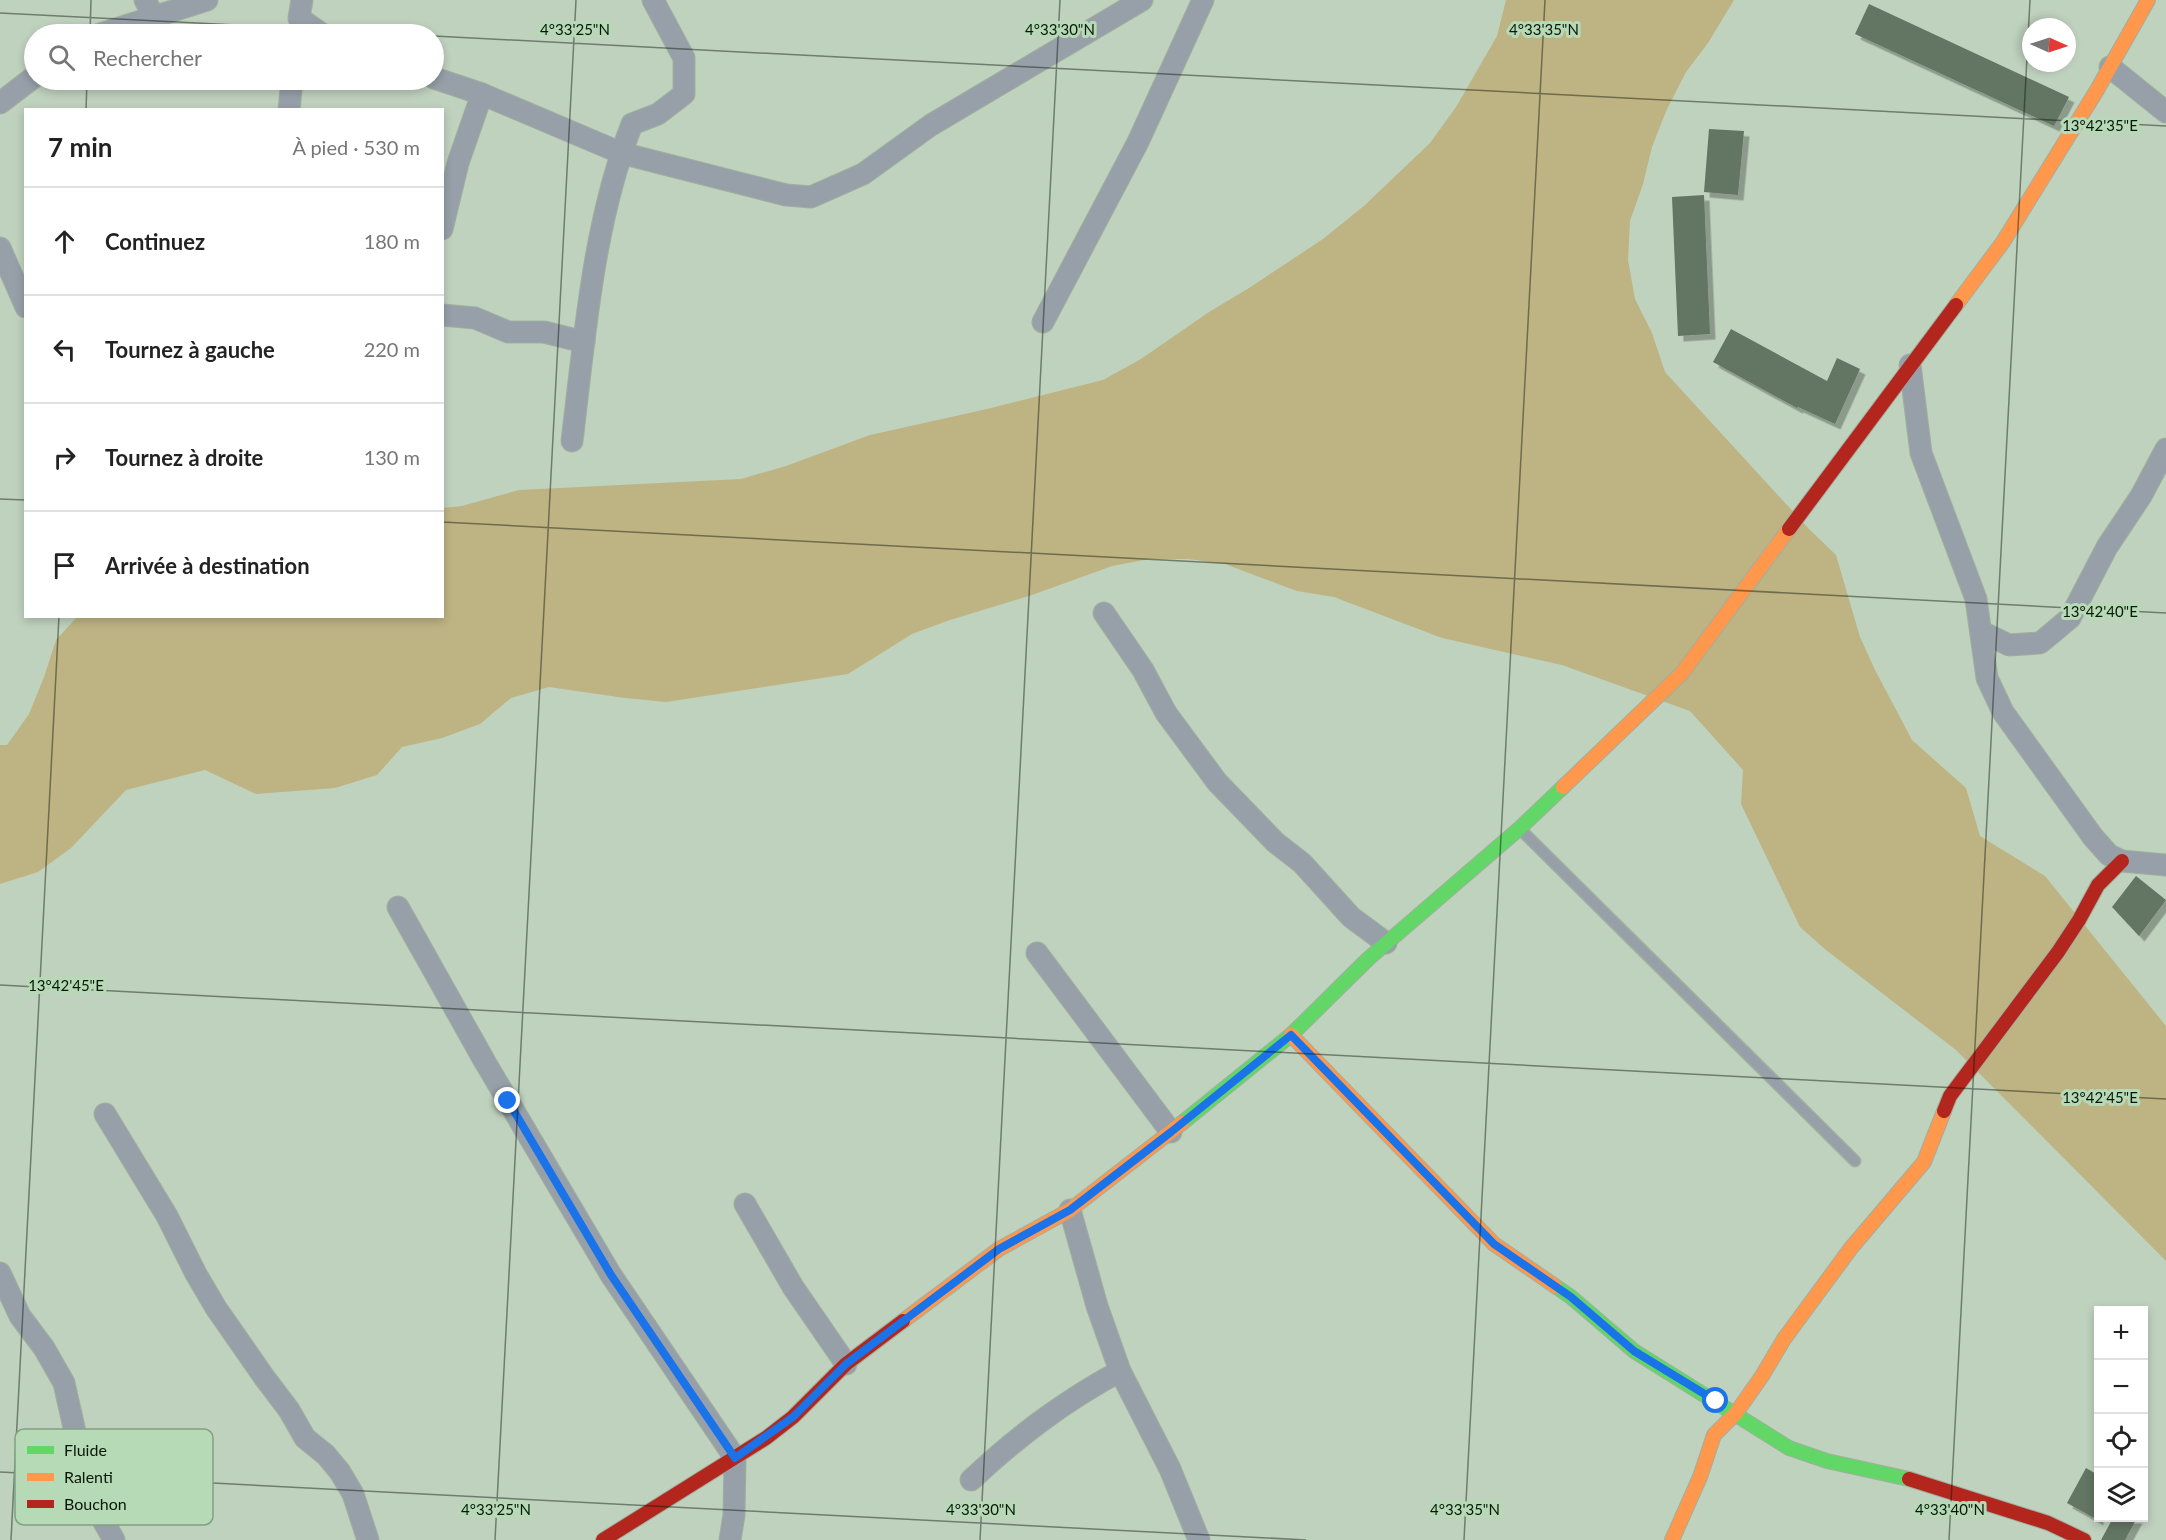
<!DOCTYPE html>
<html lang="fr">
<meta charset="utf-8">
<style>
:root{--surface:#fff;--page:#f6f6f6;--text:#222;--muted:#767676;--line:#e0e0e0}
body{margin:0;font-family:Lato,sans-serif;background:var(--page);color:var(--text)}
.controls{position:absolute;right:18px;bottom:18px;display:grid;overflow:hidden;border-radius:0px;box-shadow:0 3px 9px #0003}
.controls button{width:54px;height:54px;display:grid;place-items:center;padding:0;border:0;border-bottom:2px solid var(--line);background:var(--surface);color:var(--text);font:30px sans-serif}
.compass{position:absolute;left:2022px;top:18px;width:54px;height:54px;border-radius:50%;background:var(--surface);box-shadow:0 3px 9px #0003;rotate:93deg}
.stop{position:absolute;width:18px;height:18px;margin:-14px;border:4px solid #1a73e8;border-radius:50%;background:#fff}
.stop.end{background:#1a73e8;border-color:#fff;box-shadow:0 2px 6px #0008}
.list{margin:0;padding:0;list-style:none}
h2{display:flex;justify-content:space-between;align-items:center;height:78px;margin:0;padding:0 24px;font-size:26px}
h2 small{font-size:20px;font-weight:400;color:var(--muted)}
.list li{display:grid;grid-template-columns:39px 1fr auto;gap:18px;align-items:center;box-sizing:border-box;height:108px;padding:0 24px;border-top:2px solid var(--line)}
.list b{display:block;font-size:22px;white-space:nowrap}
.list em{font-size:20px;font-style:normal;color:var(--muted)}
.icon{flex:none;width:33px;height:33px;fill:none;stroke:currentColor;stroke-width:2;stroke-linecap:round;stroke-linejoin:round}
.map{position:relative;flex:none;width:2166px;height:1540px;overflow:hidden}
.search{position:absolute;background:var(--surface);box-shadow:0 3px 9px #0003;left:24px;top:24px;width:420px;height:66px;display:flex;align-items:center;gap:15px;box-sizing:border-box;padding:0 21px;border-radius:33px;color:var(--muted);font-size:22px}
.panel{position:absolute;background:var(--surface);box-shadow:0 3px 9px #0003;left:24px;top:108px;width:420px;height:510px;border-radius:0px}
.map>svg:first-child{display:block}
.green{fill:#beb383}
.building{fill:#637463;filter:url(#shadow)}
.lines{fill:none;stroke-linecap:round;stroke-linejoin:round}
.lane-casing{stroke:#a0af9f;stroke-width:13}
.street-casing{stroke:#a0af9f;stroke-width:23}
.fast-casing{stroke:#a0af9f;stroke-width:16}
.slow-casing{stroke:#a0af9f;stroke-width:16}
.jam-casing{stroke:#a0af9f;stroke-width:16}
.lane{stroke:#97a0a8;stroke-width:10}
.street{stroke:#97a0a8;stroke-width:21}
.fast{stroke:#63d668;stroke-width:14}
.slow{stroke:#ff974d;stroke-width:14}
.jam{stroke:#b3261e;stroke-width:14}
.route{stroke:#1a73e8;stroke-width:8}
.ticks{fill:none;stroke:#0a170a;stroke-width:1.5;stroke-opacity:0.45}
.key{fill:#b7dab6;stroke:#83a082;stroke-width:1.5}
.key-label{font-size:16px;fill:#0a170a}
.ticks-label{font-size:15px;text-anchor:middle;fill:#0a170a;stroke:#b7dab6;stroke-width:6;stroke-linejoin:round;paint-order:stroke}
</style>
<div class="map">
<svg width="2166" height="1540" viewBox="0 0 2166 1540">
<defs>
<filter id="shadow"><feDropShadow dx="5.5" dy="5.5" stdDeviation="0" flood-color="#0004"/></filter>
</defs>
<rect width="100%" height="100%" fill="#bfd2be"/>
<polygon class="green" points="1506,0 1734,0 1708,43 1686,72 1667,109 1652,147 1643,184 1630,221 1628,260 1635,299 1652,333 1665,372 1809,529 1836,555 1860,637 1875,670 1912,740 1966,788 1980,836 2045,876 2166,1026 2166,1261 1956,1050 1826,950 1800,927 1741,804 1743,770 1690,711 1562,665 1442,638 1334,597 1297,591 1225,564 1188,559 1149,559 1112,566 1032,595 950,620 912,634 848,674 666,702 625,698 549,687 511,698 480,724 442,738 402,747 377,775 335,788 256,794 205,770 126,790 71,848 38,872 0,884 0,745 7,745 29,714 44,677 56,640 77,617 442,616 443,508 462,506 519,490 741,479 786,466 870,435 987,409 1103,380 1141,359 1209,312 1249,288 1323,239 1365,205 1430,143 1456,107 1497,36"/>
<g class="building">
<polygon points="1869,4 2069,97 2054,126 1855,34"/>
<polygon points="1709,129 1744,131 1738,195 1704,192"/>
<polygon points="1704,195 1710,334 1678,336 1672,197"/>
<polygon points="1731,329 1827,381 1837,358 1860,369 1835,424 1798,407 1797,408 1713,362"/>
<polygon points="2136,876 2166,900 2139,936 2112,907"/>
<polygon points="2086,1468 2098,1475 2098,1520 2067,1503"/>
<polygon points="2113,1518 2137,1518 2125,1540 2101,1540"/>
</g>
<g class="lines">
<defs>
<polyline id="lane" points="1521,830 1855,1161"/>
<g id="street">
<polyline points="145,0 154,17"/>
<polyline points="302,0 299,18 322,34"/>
<polyline points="100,34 207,0"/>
<polyline points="2110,67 2166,112"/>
<polyline points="434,78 482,94 621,153 786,195 811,197 863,174 931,125 1142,0"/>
<polyline points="0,103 34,77"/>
<polyline points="289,110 292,80"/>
<polyline points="442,229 458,163 482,94"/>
<polyline points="0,248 26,307"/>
<polyline points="442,315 475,318 508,332 544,332 584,342"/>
<polyline points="1043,322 1138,142 1203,0"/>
<polyline points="1910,365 1921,453 1976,599 1987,678 2003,712 2093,837 2109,855 2122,861 2166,865"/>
<path d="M572,441C585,335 593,224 632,124L658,114L684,94V58L653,0"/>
<polyline points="1104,613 1143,670 1166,713 1217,782 1275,842 1302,863 1351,917 1386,943"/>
<polyline points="1982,632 2009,645 2040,643 2070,618 2107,547 2141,496 2166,449"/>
<polyline points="398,907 485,1062 611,1275 735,1458 734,1515 730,1540"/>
<polyline points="1037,953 1171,1132"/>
<polyline points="105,1114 167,1216 196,1274 216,1308 264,1377 289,1410 305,1438 326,1455 340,1472 353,1494 368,1540"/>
<polyline points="745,1204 793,1287 846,1364"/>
<polyline points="1070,1210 1097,1306 1120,1371 1170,1469 1199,1540"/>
<polyline points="0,1273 20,1316 44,1348 64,1383 82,1463 96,1508 114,1540"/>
<path d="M971,1480C1018,1436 1063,1402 1120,1371"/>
</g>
<g id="fast">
<polyline points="1182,1123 1291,1035 1368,959 1520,828 1563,787"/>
<polyline points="1555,1286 1571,1297 1634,1351 1789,1448 1827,1461 1909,1479"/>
</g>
<g id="slow">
<polyline points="1956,305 2003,242 2097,90 2148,0"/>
<polyline points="1563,787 1682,673 1789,529"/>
<polyline points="1291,1035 1494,1244 1555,1286"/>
<polyline points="903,1321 999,1249 1070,1210 1182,1123"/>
<polyline points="1672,1540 1700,1477 1714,1435 1736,1413 1762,1376 1784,1339 1851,1248 1924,1162 1944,1111"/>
</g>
<g id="jam">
<polyline points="1789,529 1956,305"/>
<polyline points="1944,1111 1950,1096 2058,952 2079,920 2098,885 2122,861"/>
<polyline points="1909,1479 2048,1523 2084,1540"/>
<polyline points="603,1540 766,1438 793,1417 846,1364 903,1321"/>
</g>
</defs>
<use href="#lane" class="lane-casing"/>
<use href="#street" class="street-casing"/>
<use href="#fast" class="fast-casing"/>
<use href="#slow" class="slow-casing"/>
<use href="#jam" class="jam-casing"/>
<use href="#lane" class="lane"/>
<use href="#street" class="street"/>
<use href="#fast" class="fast"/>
<use href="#slow" class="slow"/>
<use href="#jam" class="jam"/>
</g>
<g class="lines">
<polyline class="route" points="508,1101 611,1275 735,1458 793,1417 846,1364 999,1249 1070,1210 1171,1132 1291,1035 1494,1244 1571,1297 1634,1351 1716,1401"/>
</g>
<path class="ticks" d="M0,13L413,34M90,34L91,0M434,36L2166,126M86,110L87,80M0,499L26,500M442,522L2166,613M0,985L2166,1099M0,1472L1306,1540M11,1540L59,616M495,1540L576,0M980,1540L1060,0M1464,1540L1545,0M1949,1540L2030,0"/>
<rect x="15" y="1429" width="198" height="96" rx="9" class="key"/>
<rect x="27" y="1446" width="27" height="8" fill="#63d668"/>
<rect x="27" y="1473" width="27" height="8" fill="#ff974d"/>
<rect x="27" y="1500" width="27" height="8" fill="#b3261e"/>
<g class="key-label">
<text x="64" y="1456">Fluide</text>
<text x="64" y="1483">Ralenti</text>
<text x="64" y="1510">Bouchon</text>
</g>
<g class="ticks-label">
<text x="575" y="35">4°33'25"N</text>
<text x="1060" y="35">4°33'30"N</text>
<text x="1544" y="35">4°33'35"N</text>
<text x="2100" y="131">13°42'35"E</text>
<text x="2100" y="617">13°42'40"E</text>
<text x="66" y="991">13°42'45"E</text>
<text x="2100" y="1103">13°42'45"E</text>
<text x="496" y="1515">4°33'25"N</text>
<text x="981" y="1515">4°33'30"N</text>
<text x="1465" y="1515">4°33'35"N</text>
<text x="1950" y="1515">4°33'40"N</text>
</g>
</svg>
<div class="controls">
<button>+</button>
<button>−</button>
<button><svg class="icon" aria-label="locate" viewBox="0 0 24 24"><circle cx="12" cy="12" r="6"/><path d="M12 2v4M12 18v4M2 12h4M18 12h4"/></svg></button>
<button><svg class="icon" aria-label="layers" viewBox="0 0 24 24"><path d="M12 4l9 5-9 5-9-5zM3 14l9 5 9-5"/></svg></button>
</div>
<svg class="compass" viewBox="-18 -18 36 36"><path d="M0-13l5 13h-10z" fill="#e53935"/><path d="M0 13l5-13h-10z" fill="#767676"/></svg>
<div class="stop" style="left:1716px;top:1401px"></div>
<div class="stop end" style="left:508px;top:1101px"></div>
<div class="search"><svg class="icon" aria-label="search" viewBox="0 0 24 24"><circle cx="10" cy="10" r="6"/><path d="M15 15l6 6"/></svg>Rechercher</div>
<section class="panel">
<h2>7 min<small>À pied · 530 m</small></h2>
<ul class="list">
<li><svg class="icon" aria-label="ahead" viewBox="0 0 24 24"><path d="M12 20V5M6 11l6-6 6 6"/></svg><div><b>Continuez</b></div><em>180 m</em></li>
<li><svg class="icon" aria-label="left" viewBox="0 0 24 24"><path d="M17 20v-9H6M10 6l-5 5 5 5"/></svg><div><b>Tournez à gauche</b></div><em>220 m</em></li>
<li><svg class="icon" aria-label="right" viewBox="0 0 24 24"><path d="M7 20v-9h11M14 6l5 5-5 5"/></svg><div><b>Tournez à droite</b></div><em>130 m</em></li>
<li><svg class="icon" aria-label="arrive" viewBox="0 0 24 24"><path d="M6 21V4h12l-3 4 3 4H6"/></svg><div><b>Arrivée à destination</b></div></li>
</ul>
</section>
</div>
